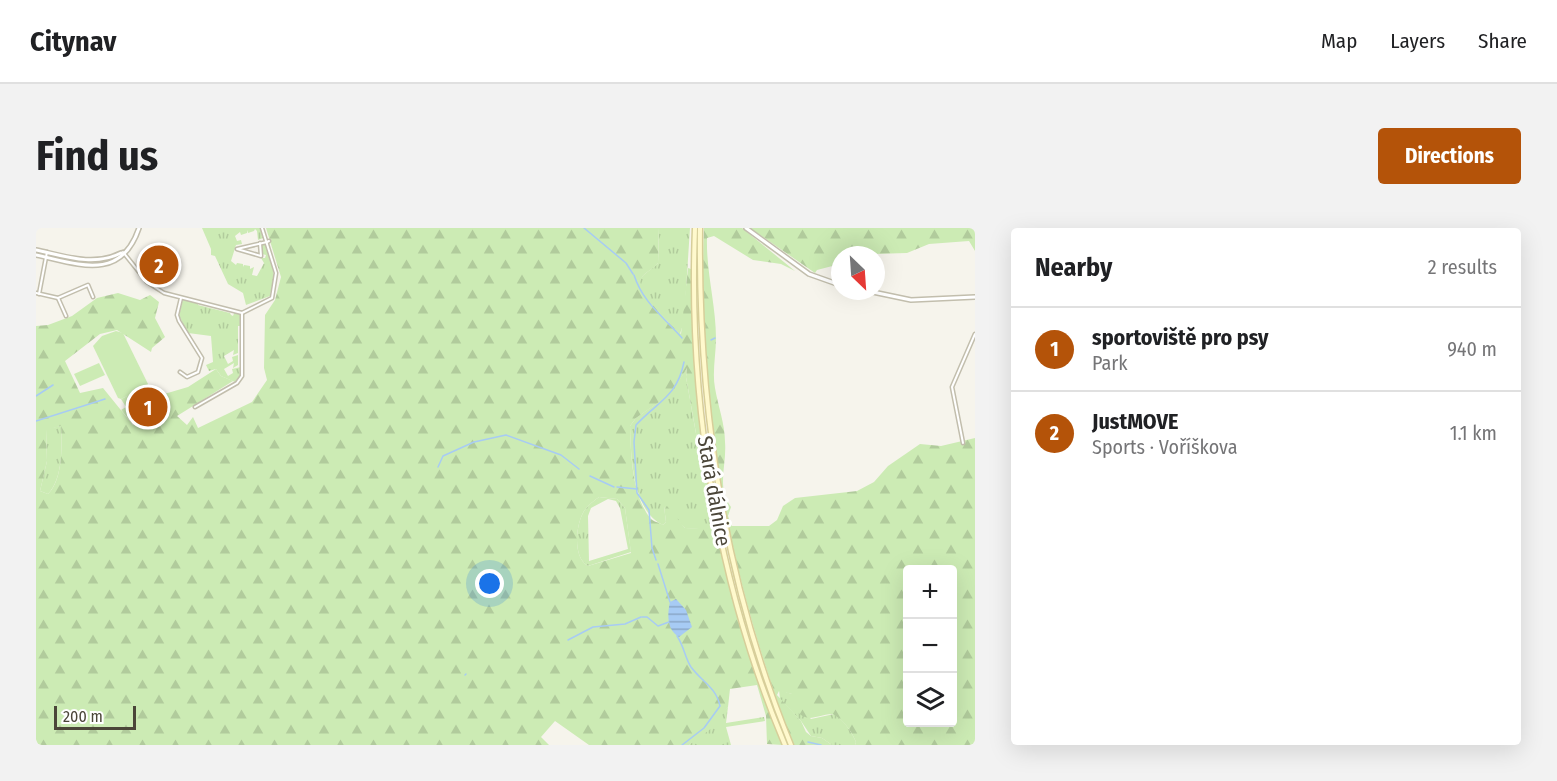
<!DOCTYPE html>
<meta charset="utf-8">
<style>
:root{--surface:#fff;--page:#f2f2f2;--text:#202124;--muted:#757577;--line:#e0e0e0;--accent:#b45309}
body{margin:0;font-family:"Fira Sans Condensed",sans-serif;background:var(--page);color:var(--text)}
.controls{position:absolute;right:18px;bottom:18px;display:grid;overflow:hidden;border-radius:6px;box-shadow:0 6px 24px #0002}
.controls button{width:54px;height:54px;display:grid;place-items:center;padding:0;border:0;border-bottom:2px solid var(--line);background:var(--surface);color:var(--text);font:30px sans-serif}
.compass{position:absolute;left:795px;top:18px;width:54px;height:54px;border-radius:50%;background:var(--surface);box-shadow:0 6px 24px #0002;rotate:155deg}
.scale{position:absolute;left:18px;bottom:15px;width:82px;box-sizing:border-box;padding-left:6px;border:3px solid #4b4639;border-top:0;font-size:16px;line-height:21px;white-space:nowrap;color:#4b4639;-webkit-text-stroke:4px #fff;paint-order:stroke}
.you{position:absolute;left:454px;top:356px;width:21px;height:21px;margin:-15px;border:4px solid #fff;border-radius:50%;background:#1a73e8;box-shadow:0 0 0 9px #1a73e833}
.badge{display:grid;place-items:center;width:39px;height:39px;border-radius:50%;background:var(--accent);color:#fff;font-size:20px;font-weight:700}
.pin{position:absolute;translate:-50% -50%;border:3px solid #fff;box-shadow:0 2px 6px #0006}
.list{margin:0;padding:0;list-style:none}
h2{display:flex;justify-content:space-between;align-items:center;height:78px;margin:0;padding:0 24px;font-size:26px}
h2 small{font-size:20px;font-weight:400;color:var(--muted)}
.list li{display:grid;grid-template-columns:39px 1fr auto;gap:18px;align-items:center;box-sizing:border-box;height:84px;padding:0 24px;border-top:2px solid var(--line)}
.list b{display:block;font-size:22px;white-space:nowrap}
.list p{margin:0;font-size:20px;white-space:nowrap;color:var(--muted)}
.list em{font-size:20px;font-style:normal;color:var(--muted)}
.icon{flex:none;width:33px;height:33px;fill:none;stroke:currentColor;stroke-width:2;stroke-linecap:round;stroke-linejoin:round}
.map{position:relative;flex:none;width:939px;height:517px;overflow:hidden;border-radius:6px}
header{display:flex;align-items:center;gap:36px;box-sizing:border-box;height:84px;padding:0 30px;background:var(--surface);border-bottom:2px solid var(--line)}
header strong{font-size:28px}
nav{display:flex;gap:33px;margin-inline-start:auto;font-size:21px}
.intro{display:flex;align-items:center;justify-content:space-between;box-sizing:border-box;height:144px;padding:0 36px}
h1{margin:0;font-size:42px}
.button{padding:15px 27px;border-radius:6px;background:var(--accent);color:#fff;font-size:21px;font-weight:700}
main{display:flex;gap:36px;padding:0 36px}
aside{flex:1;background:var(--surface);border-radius:6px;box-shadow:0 6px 24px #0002}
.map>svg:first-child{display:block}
.grass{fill:url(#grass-tufts);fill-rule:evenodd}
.forest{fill:url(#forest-firs);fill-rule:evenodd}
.green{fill:#ccebb4}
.water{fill:url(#water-rules)}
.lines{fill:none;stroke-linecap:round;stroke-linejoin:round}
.stream{stroke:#a7cbf4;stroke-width:1.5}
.minor-casing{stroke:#c2bead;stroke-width:5}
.tertiary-casing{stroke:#c2bead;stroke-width:6}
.secondary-casing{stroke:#d7ce9a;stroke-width:7}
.minor{stroke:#fff;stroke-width:2}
.tertiary{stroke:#fff;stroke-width:3}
.secondary{stroke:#fff9cd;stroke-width:4}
.labels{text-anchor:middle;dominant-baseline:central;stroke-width:6;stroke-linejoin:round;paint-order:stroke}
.street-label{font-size:21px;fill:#4b4639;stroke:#fff}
</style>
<header>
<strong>Citynav</strong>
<nav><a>Map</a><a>Layers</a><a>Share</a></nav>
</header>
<div class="intro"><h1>Find us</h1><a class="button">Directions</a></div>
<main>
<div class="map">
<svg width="939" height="517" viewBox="0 0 939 517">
<defs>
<pattern id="grass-tufts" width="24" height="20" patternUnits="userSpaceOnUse" patternTransform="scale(1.5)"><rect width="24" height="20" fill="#ccebb4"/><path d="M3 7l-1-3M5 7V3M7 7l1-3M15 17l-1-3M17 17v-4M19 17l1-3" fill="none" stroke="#b1cb9c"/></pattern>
<pattern id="forest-firs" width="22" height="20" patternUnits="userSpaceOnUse" patternTransform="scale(1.5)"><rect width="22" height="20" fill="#ccebb4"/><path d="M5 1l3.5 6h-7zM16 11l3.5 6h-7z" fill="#b1cb9c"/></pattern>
<pattern id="water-rules" width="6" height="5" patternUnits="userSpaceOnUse" patternTransform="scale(1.5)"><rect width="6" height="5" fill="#a7cbf4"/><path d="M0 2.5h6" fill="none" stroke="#8aa7c7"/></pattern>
</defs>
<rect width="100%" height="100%" fill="#f6f4ec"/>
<g class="grass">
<polygon points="166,0 224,0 227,10 222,12 221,3 219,1 218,3 212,5 211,2 211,5 205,7 204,4 199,8 201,13 205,12 206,16 200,17 195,33 200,37 201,35 207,36 207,39 208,37 214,38 214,41 218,39 216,47 221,48 228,35 225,30 229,30 230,27 226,26 226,17 231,15 238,47 234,68 210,77 207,65 192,56 179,28 175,27 175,21"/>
<path d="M623,0H654L648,93L644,106C636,97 599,64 604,52C607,45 617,41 622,35Z"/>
<polygon points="147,70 162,74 162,77 194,85 195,87 197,88 199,83 206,85 207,98 202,98 202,125 197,127 198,122 188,128 192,136 197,133 196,129 202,127 202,137 197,140 198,135 188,141 192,148 197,145 196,141 205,139 204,148 199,154 185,148 180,141 173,143 170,137 177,134 175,108 152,105 143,88"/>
<path d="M651,140L650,149L677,302L649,300L628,278L630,294L627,297C596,283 595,228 594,198L600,190L635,165Z"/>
<polygon points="111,159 114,166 107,172 108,187 103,194 96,195 85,182 90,179 85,171"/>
<path d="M25,198C26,218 27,251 12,266L4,263L11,233L10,201Z"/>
<path d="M563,269L581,271L589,280L595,324L552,338C536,329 540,296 548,283C552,277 558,273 563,269ZM572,271L580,273L584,280L592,321L553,333L552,288L555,280Z"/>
<path d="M743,462L756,466L758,473L775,491L798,486C808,493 815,502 820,514L819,517H796L786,510L775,508L765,493L744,471Z"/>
<polygon points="692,479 690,495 728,489 729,493 690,499 695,517 653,517"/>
</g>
<g class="forest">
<path d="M230,0H623L622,35C617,42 608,44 605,51C599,62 636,99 645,106L652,40L655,41C656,206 686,364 746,517L731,516L730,488L721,457L694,461L692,479L676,500L653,517H553L519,493L505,509L513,517H2L0,512V98L12,97L36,88L61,70L82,65L104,72L114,67L123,74L119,90L129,109L116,120L115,124L81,102L64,106L29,133L44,165L67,160L97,197L101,196L103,199L117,194L118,169L152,159L180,141L185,148L197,153L141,188L151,197L157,189L162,200L216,174L231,152L228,140L229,87L239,72L245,49ZM651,140L650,149L677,301L649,300L631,278H628L630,294L627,297C623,294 617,294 614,290C596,266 595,228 594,198L600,190L636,165ZM25,198C26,218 27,251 12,266L4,263L11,233L10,202ZM563,269L581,271L589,280L595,325L552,338C536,329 540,296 548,283C552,277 558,273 563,269Z"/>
<path d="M668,0H706L759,43L745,36L717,32L678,8L671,10C670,44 680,77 680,110C680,127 676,144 679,160C682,178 689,196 689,214C691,238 680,259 695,279L692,288L696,298H733L741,292L747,278L759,270L821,263L838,254L852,238L884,216L905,218L939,210V517H819L820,514C815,502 808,493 797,486C777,487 772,498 756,478V466L743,463L741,467L765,493L770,504L775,508L786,510L796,517H757C693,348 661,180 668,0ZM872,341H916V494H872Z"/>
<polygon points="714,0 939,0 939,23 933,13 893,16 871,25 804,27 804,36 781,42 779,45"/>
</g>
<g class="green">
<polygon points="80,103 87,105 112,156 111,159 85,171 82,170 57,118 66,108"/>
<polygon points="63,135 69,147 44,158 38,146"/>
</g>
<path class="water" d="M640,371L650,382L656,399L643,409C631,402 631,387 634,374Z"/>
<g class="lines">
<g class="stream">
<polyline points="548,0 590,35 597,46"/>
<path d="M598,47C607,75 628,89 646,110"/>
<polyline points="675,112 679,110"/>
<polyline points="0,168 17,157"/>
<polyline points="0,193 69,171"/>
<polyline points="402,239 407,228 438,214 470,207 525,227 543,241"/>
<polyline points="554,248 578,259"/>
<polyline points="581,259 601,261"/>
<path d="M620,332L616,320L613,282L601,265L598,214L600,197C622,173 641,169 648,134"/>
<polyline points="622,336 634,374"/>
<polyline points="606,389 611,389 622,398 633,394"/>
<path d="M641,408C648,418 649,430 655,439C666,454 680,459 684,478L668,500L646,517"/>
<polyline points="532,412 557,399 589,396 605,389"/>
<polyline points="429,447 430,446"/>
<polyline points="772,514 785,517"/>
</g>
<defs>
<g id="minor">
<polyline points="224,15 225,28 201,21 231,14 233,13"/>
<polyline points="87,24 111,54 128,65 206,85"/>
<polyline points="0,65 22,70 52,57 57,69"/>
<polyline points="3,66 11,24"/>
<polyline points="22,70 30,88"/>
<polyline points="206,85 236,70 240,45 226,0"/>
<polyline points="144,144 151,149 162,144 166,130 143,93 141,87 145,70"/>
<polyline points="159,179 201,155 206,148 206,85"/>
<polyline points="927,215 916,159 939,106"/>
</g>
<g id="tertiary">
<polyline points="710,0 773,46 804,57"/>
<path d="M0,22C28,28 58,39 85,25"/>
<path d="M0,27C42,36 85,54 103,0"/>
<polyline points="832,63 875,72 939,69"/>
</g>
<g id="secondary">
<path d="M659,0C652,175 681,356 749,517"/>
<path d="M664,0C662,177 687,352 755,517"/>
</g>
</defs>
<use href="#minor" class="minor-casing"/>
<use href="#tertiary" class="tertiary-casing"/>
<use href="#secondary" class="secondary-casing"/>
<use href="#minor" class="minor"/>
<use href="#tertiary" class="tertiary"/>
<use href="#secondary" class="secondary"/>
</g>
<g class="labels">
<g class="street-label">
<text transform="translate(678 263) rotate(80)">Stará dálnice</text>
</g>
</g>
</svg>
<div class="controls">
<button>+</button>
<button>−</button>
<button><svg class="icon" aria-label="layers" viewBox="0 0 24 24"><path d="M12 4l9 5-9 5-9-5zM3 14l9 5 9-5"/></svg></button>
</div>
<svg class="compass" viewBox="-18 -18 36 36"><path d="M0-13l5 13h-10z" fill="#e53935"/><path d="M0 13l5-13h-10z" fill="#757577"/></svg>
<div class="scale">200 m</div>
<div class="you"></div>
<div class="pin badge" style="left:112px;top:179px">1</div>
<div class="pin badge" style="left:123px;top:37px">2</div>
</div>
<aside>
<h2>Nearby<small>2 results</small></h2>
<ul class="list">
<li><span class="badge">1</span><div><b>sportoviště pro psy</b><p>Park</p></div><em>940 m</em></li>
<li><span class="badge">2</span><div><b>JustMOVE</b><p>Sports · Voříškova</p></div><em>1.1 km</em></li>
</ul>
</aside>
</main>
